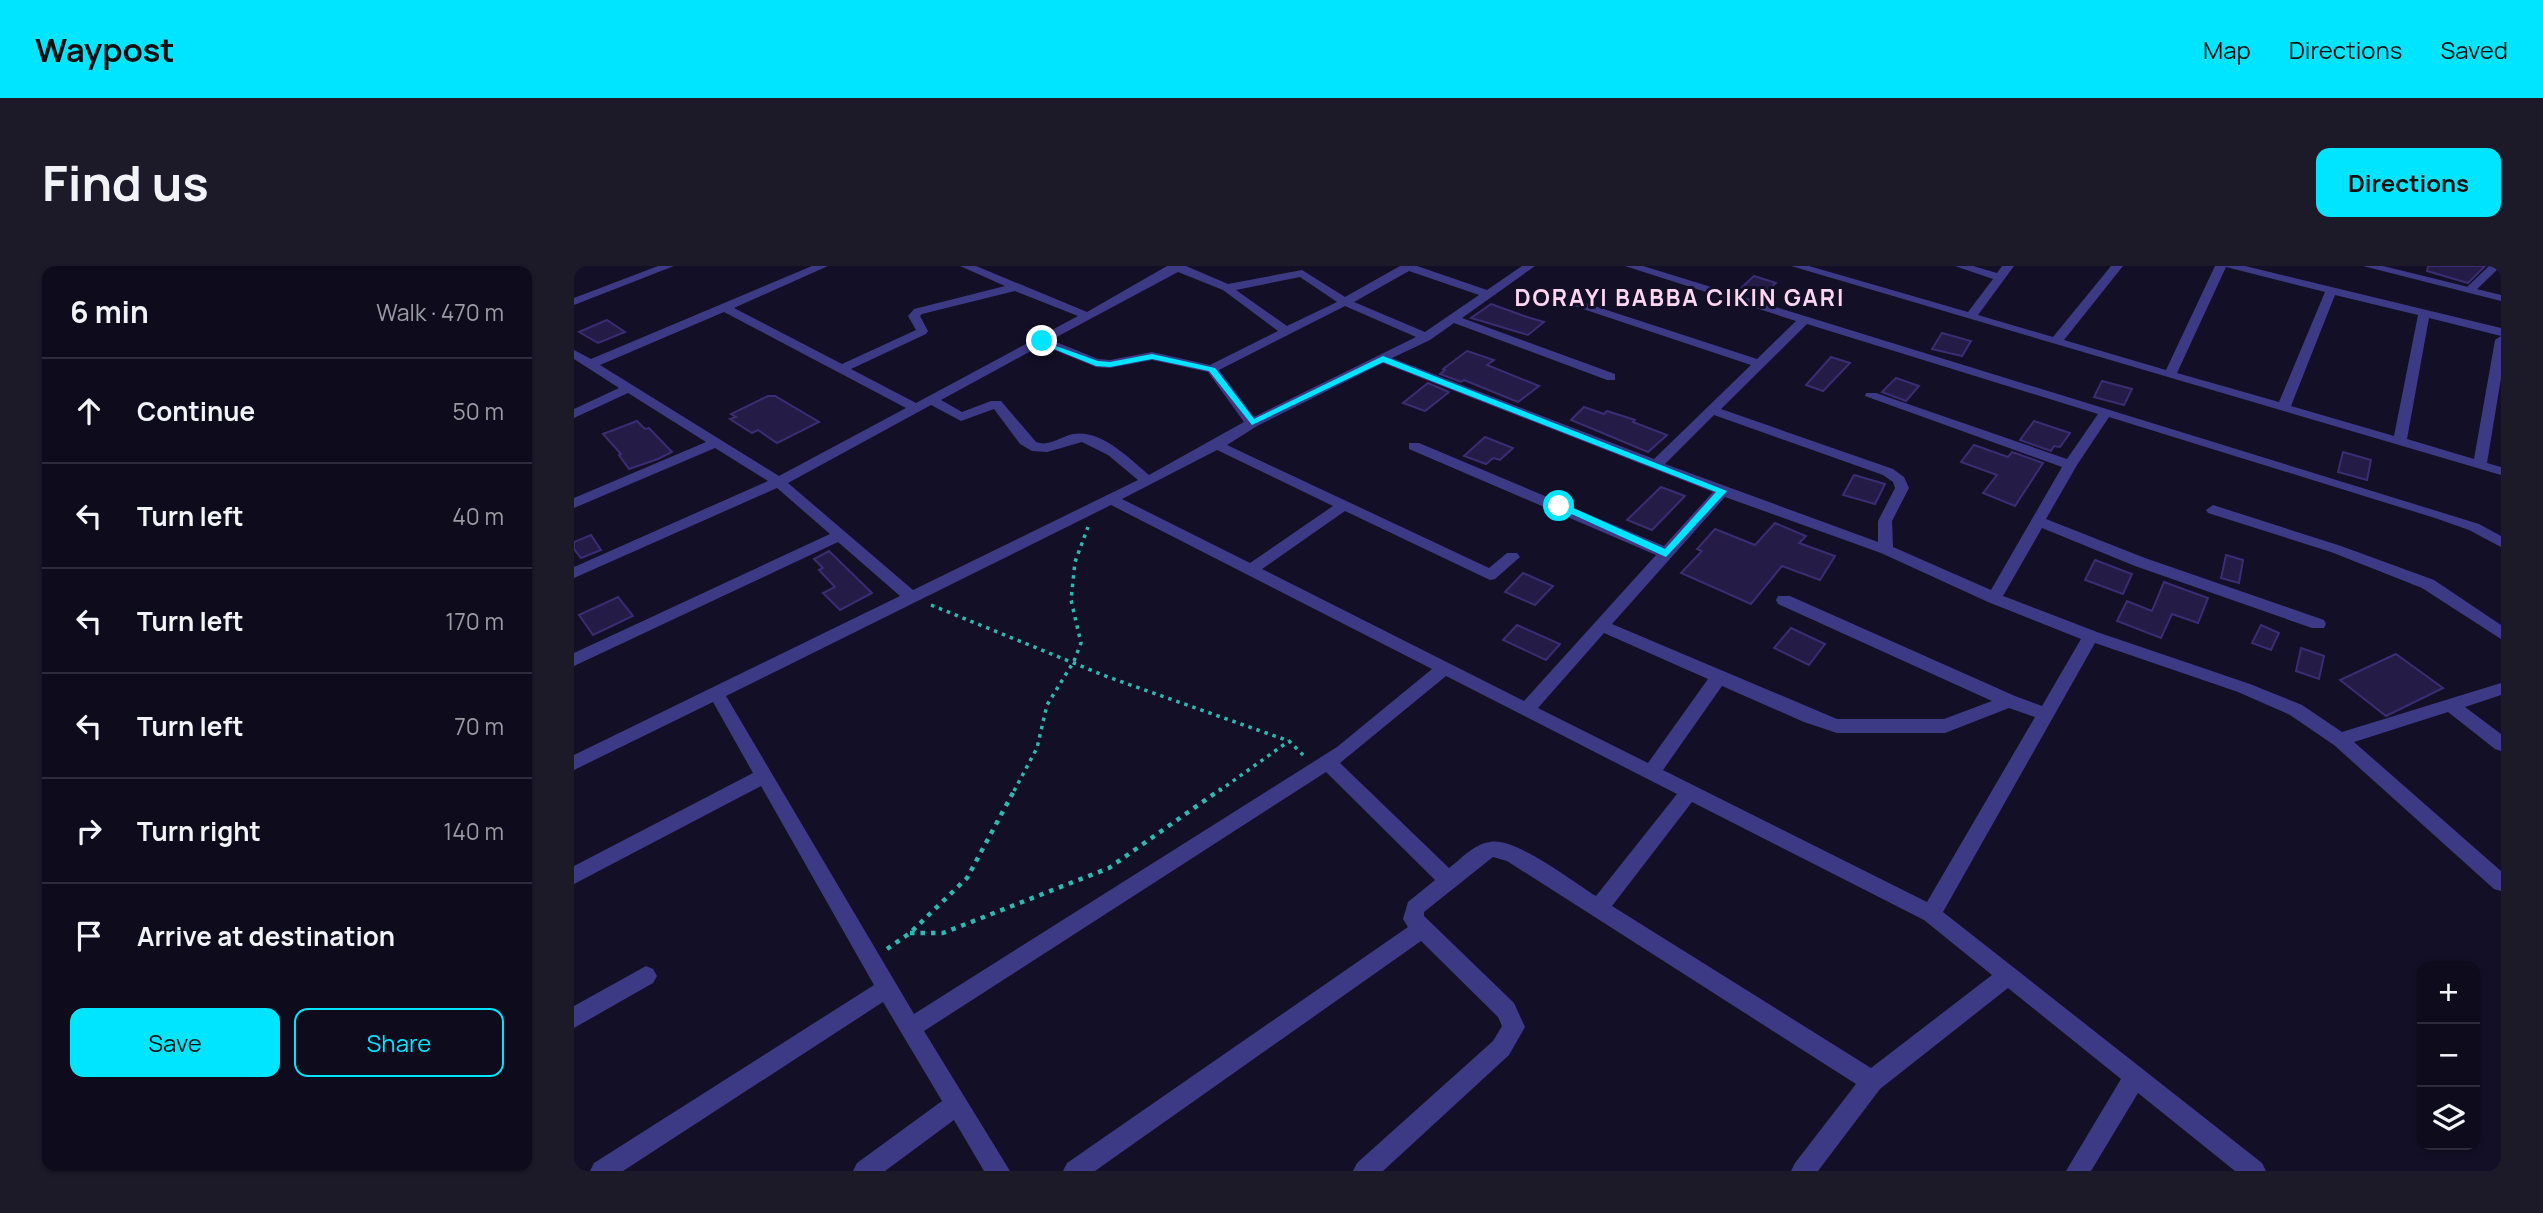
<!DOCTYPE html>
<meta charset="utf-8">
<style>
:root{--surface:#0e0b1c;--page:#1c1929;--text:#f1f3f6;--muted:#9b9ba3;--line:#2e2b3b;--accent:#00e5ff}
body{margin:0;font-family:Manrope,sans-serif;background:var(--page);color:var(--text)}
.controls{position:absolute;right:21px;bottom:21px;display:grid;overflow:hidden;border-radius:14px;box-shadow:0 2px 5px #0004}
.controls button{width:63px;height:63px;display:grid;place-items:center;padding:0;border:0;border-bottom:2px solid var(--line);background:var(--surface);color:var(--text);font:35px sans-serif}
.stop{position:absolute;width:21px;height:21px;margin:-16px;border:5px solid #00e5ff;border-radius:50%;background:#fff}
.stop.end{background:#00e5ff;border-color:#fff;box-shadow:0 2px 7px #0008}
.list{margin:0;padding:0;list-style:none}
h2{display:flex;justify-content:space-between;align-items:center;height:91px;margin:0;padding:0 28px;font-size:30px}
h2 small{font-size:23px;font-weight:400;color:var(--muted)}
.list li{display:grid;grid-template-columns:46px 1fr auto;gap:21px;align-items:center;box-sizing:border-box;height:105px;padding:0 28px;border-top:2px solid var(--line)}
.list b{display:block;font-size:26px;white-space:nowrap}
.list em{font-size:23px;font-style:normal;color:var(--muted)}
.actions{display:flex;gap:14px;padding:21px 28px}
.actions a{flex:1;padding:16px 0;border:2px solid var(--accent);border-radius:14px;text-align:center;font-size:24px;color:var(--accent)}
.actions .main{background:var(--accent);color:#111}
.icon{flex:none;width:38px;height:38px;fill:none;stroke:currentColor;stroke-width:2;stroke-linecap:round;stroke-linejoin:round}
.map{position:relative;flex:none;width:1927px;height:905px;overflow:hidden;border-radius:14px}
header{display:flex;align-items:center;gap:42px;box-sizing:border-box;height:98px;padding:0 35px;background:var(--accent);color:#111}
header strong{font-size:33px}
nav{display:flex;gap:38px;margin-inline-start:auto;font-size:24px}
.intro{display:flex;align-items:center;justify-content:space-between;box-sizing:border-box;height:168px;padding:0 42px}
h1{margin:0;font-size:49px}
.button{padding:18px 32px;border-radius:14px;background:var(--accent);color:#111;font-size:24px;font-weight:700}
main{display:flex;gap:42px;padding:0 42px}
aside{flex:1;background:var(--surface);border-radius:14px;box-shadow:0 2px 5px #0004}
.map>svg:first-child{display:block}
.building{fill:#241b47;stroke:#3b2d73;stroke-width:2}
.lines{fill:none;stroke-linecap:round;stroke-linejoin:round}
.path-far1{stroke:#2fb8b0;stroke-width:3.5;stroke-dasharray:3.5 5;stroke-linecap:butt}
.path{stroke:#2fb8b0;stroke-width:4.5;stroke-dasharray:4.5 6;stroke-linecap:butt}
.minor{fill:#3d3a85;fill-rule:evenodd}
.tertiary{fill:#3d3a85;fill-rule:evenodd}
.route{fill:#00e5ff}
.labels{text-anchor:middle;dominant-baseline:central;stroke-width:6;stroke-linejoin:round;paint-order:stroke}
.far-district-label{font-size:23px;font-weight:bold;letter-spacing:2px;fill:#ffd6f0;stroke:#130f26}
</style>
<header>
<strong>Waypost</strong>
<nav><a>Map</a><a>Directions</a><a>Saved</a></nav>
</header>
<div class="intro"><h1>Find us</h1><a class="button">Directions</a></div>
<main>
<aside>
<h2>6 min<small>Walk · 470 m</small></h2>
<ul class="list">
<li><svg class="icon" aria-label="ahead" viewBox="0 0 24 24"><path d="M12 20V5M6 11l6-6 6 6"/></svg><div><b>Continue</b></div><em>50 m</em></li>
<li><svg class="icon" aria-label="left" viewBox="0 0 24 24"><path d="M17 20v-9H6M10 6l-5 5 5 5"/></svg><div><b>Turn left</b></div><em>40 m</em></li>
<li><svg class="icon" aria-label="left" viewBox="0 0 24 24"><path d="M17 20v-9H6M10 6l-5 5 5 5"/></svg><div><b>Turn left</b></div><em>170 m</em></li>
<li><svg class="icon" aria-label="left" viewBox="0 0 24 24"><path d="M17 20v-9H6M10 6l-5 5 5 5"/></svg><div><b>Turn left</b></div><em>70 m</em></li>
<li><svg class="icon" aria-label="right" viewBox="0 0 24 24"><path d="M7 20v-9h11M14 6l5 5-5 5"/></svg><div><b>Turn right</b></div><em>140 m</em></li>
<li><svg class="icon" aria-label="arrive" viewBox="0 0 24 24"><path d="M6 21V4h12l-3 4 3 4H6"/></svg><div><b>Arrive at destination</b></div></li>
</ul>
<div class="actions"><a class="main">Save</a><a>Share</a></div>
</aside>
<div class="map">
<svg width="1927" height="905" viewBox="0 0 1927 905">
<rect width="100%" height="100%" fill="#130f26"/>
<g class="building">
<polygon points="1854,0 1911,0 1894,17 1853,5"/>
<polygon points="1180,10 1202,17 1188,30 1166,23"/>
<polygon points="917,38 953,51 970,56 954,69 897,52"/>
<polygon points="33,54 51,66 24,77 5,66"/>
<polygon points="1368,67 1397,75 1388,90 1358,83"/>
<polygon points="893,85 920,94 913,99 965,120 944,136 890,114 887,116 866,108 871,104 869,103"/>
<polygon points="1257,91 1276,97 1249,125 1232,119"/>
<polygon points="1322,112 1345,120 1332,135 1308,126"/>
<polygon points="1528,115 1558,123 1550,139 1520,131"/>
<polygon points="854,117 875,126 851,145 829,137"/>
<polygon points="194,130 201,130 245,156 203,177 184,164 178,167 156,153 162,151 157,148"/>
<polygon points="1010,141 1030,148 1033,145 1061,154 1059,156 1093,169 1074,186 997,154"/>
<polygon points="63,155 71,163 75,162 98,186 84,193 55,203 45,189 47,188 29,168"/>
<polygon points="1460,155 1496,167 1486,181 1480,180 1477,185 1446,174"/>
<polygon points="911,171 939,182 926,194 919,192 912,198 890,190"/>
<polygon points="1400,179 1434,191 1438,186 1469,197 1441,240 1409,227 1423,209 1387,196"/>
<polygon points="1769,186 1797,194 1793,214 1764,206"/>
<polygon points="1280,209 1311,218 1301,238 1269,229"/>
<polygon points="1087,221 1111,230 1078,264 1053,254"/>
<polygon points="1201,257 1232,270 1225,277 1261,290 1246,314 1208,300 1177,338 1107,307 1128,285 1123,283 1141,263 1181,279"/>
<polygon points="17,269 27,284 7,292 0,283 0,276"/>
<polygon points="255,285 298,327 266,344 249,327 261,321 245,304 249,302 240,293"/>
<polygon points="1652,289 1669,294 1665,317 1647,312"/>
<polygon points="1521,294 1558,308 1549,328 1511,314"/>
<polygon points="949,307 979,320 961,339 931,326"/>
<polygon points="1590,316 1634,332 1624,357 1598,348 1587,372 1543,355 1553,335 1578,345"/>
<polygon points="44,331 59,350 19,369 5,349"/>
<polygon points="943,359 986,378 972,394 929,374"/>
<polygon points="1687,359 1705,367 1697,384 1678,377"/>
<polygon points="1217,362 1251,378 1235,399 1200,382"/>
<polygon points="1727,382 1750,390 1745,413 1722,405"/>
<polygon points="1822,388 1869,422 1812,450 1766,414"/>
</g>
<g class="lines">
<g class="path-far1">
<polyline points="357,339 534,411 715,475 731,491"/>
<polyline points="440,525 463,482 473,439 500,395 507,377 497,334 501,296 514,261"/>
<polyline points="645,525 715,475"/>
</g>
<g class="path">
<polyline points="336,667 369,667 535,602 647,523"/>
<polyline points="313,683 336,667 393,612 441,523"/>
</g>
<g class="minor">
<polygon points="84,0 100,0 0,39 0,32"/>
<path d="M238,0H254L160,42L268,98L342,64L334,50L340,43L431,20L386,0H402L513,46L593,0H612L654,18L728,4L771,31L826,0H843L913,24L948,0H961L888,52L1041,108V114H1033L880,57L856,74L818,92L1080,193L1177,99L997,39V35H1005L1183,93L1222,55L1051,0H1069L1905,258L1927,270V281L1895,264L1861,252L1535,151L1503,199L1472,253L1571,292L1750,354L1752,358L1750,362H1738L1561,300L1468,262L1429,330L1523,366L1676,418L1728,439L1768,466L1927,417V429L1891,441L1927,468V485L1921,483L1874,446L1780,476L1927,605V625L1920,623L1760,479L1716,449L1664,426L1521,377L1369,646L1688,897L1692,905H1661L1564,827L1517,905H1492L1547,813L1434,722L1306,823L1244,905H1217L1221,897L1282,818L933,595L919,591L850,646V650L940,737L951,761L935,789L809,905H779L783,897L919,775L928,760L924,751L847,675L521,905H489L493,897L834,661L829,653L834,636L861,614L752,506L350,765L436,905H410L380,854L311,905H279L283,897L368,835L309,736L49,905H16L20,897L300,719L187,520L0,618V600L179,507L139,436L0,504V489L326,330L264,276L0,400V387L256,268L203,222L0,312V301L194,215L141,182L0,242V232L132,176L54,127L0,152V143L45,122L0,93V84L17,93ZM835,5L905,29L851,66L780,36ZM604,6L649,24L704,65L636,99L578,86L536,94L524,93L477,74ZM726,11L763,36L713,60L662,24ZM441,25L504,50L342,137L277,103L352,68L354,65L346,50L348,48ZM771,40L842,71L680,151L645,104ZM150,46L332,142L205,210L26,99ZM1233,58L1524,148L1493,193L1302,127H1292L1291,130L1488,201L1417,324L1319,281L1318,255L1335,222L1330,211L1319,203L1147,143ZM468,79L522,101L536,102L578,94L634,106L670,156L575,209C555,192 527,163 499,168C486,171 475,181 462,176L427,135H417L388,146L367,134ZM809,97L1139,226L1090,280L845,177H835V183L1082,289L950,435L688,303L771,245L916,314L921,313L946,291L943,287H933L915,302L653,179L683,160ZM357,139L387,155L420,143L446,178L458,185L473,186L508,176L534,189L564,214L339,324L214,217ZM1140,149L1309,209L1319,216L1321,222L1304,255V276L1091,198ZM643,184L759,240L676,297L548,233ZM1151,231L1307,287L1414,336L1507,373L1468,440L1441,430L1216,330H1204L1202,334L1204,338L1418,435L1370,453H1263L1038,358ZM537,239L858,403L763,481L340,748L152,430ZM1030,367L1134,413L1074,497L964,442ZM872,410L1103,528L1022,630C999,616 942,571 916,576C900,578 887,593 875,602L766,497ZM1148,420L1230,456L1263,467H1371L1435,442L1461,451L1353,636L1089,504ZM1118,536L1350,654L1418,709L1297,802L1038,640Z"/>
<path d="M1217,0H1235L1394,46L1419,13L1381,0H1399L1423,7L1428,0H1440L1404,49L1479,71L1537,0H1549L1490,74L1592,104L1641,0H1671L1927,62V70L1855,52L1833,173L1900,193L1921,74L1927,70V112L1913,197L1927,201V209ZM1652,1L1751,26L1705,136L1603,107ZM1761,29L1844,49L1820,170L1717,140Z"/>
<polygon points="1915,0 1927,0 1900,26 1892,26 1892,22"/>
<polygon points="1639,239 1767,280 1860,314 1927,359 1927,373 1848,322 1757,286 1634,247 1632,244"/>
<polygon points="72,700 79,703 83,710 79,717 0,762 0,740"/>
</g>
<polygon class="tertiary" points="1789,0 1809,0 1927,29 1927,35"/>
</g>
<polygon class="route" points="465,74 524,95 536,96 578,88 641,102 680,153 809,90 1153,225 1092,291 980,240 988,237 1091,283 1142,226 809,96 678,159 635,105 578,93 536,101 522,100 465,77"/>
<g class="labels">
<g class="far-district-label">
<text x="1106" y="31">DORAYI BABBA CIKIN GARI</text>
</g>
</g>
</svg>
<div class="controls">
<button>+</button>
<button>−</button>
<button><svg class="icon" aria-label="layers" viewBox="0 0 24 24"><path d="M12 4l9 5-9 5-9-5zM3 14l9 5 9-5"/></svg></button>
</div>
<div class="stop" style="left:985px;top:240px"></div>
<div class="stop end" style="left:468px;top:75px"></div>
</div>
</main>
